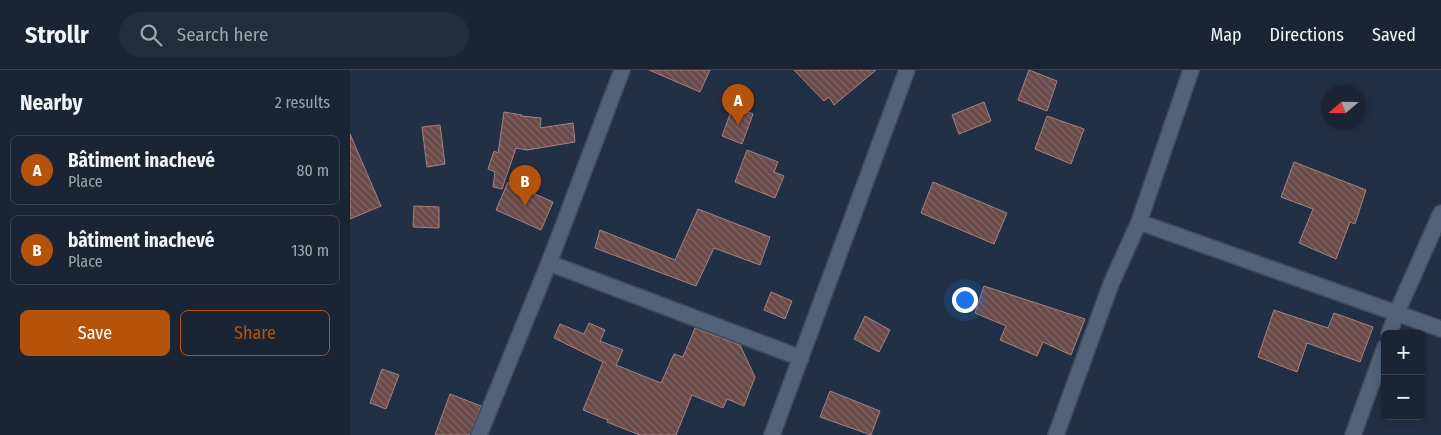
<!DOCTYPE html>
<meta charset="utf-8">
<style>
:root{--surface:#1a2434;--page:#232c3c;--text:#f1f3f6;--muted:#9fa4ac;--line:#38414f;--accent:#b45309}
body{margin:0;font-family:"Fira Sans Condensed",sans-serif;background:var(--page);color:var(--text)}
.controls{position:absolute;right:15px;bottom:15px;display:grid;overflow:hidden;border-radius:8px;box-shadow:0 2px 8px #0003}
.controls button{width:45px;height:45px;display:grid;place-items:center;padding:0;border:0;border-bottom:1px solid var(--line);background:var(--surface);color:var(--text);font:25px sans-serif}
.compass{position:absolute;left:971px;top:15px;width:45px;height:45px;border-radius:50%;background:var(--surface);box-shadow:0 2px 8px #0003;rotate:250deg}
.you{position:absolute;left:614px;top:229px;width:18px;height:18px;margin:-12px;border:4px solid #fff;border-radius:50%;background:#1a73e8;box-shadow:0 0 0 8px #1a73e833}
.badge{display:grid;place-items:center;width:32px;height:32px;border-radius:50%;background:var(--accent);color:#fff;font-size:16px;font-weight:700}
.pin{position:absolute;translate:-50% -41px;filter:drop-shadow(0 1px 2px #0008)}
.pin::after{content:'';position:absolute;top:26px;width:18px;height:15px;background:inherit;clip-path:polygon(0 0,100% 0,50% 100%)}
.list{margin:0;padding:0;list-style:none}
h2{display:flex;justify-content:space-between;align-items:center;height:65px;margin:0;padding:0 20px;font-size:21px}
h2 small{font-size:16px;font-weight:400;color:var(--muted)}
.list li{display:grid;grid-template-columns:32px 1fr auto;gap:15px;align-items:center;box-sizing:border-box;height:70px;margin:0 10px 10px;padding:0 10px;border:1px solid var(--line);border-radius:8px}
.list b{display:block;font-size:19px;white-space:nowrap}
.list p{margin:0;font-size:16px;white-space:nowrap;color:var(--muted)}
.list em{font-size:16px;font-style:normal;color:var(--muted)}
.actions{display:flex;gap:10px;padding:15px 20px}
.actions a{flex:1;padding:11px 0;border:1px solid var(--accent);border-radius:8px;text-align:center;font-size:18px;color:var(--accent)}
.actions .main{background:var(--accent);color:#fff}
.icon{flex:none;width:28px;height:28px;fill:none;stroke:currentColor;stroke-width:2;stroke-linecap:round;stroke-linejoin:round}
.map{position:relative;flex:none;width:1091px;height:365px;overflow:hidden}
header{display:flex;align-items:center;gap:30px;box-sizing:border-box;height:70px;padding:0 25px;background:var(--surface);border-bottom:1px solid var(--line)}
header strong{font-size:24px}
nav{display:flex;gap:28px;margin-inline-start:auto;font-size:18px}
.search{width:350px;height:45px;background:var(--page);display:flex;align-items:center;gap:12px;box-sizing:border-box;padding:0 18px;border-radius:28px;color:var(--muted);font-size:19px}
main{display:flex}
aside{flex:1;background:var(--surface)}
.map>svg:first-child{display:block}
.building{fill:url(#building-back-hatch);stroke:#a58381}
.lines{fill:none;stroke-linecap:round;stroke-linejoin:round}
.street-casing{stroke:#404c5e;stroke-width:18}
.street{stroke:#52627a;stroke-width:15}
</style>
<header>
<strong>Strollr</strong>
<div class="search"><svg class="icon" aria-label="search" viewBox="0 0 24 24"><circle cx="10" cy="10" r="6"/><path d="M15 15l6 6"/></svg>Search here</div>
<nav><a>Map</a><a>Directions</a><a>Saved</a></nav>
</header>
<main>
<aside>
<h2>Nearby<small>2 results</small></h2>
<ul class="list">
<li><span class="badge">A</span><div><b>Bâtiment inachevé</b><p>Place</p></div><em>80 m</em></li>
<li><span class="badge">B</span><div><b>bâtiment inachevé</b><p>Place</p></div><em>130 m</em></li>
</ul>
<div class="actions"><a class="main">Save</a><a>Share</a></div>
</aside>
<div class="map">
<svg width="1091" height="365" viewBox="0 0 1091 365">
<defs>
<pattern id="building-back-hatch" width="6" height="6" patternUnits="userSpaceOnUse" patternTransform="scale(1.25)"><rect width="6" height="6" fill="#6a4b4a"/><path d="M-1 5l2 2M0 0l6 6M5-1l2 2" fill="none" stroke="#7f6565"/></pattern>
</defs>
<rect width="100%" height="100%" fill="#223045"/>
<g class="building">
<polygon points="299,0 360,0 350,22"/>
<polygon points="444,0 526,0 484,35 479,27 474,31"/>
<polygon points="679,0 707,11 697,41 668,30"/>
<polygon points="634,32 641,51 609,64 602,45"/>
<polygon points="383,36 403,44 392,74 372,66"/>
<polygon points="154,42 172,45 171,46 191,48 190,58 223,53 225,72 177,80 166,78 152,119 143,117 145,102 138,99 144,81 148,83"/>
<polygon points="697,46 734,59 721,94 685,79"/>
<polygon points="90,55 95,94 77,97 72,57"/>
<polygon points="0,64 31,136 0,149"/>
<polygon points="397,80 428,92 424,102 434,106 425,128 385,112"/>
<polygon points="944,92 1016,120 1005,154 1000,152 986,189 949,173 963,139 931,127"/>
<polygon points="158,112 203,132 191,160 146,140"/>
<polygon points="583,112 657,143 644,174 571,143"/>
<polygon points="64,136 89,137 89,158 63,157"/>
<polygon points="348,139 420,167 410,195 364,178 346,216 245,178 250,160 325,190"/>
<polygon points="634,216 735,249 721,285 693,272 687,286 650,270 656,256 625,243"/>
<polygon points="421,222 442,231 435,249 414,240"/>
<polygon points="924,240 978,258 984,243 1023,257 1010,292 957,273 947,302 908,287"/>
<polygon points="515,246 540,260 529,282 504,269"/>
<polygon points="239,253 255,260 250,271 273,280 266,295 311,313 324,284 333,287 345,258 390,275 405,307 394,336 377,329 373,338 342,325 326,365 290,365 257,352 258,350 233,340 253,292 204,268 210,254 234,264"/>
<polygon points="32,299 49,305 36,339 20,333"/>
<polygon points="480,321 530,341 521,365 470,347"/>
<polygon points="100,324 131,336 120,365 85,365"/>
</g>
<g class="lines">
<defs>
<g id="street">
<polyline points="789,152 1091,259"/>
<polyline points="199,193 451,288"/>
<polyline points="1039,264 1047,242 1091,143"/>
<polyline points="129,365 199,193 272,0"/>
<polyline points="422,365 557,0"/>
<polyline points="706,365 761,214 789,152 841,0"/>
<polyline points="1003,365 1035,277"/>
</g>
</defs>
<use href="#street" class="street-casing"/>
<use href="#street" class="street"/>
</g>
</svg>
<div class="controls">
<button>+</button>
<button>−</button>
</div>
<svg class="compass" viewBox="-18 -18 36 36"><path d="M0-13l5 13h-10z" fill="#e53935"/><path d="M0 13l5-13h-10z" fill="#9fa4ac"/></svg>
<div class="you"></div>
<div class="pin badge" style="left:388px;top:55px">A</div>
<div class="pin badge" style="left:175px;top:136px">B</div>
</div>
</main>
